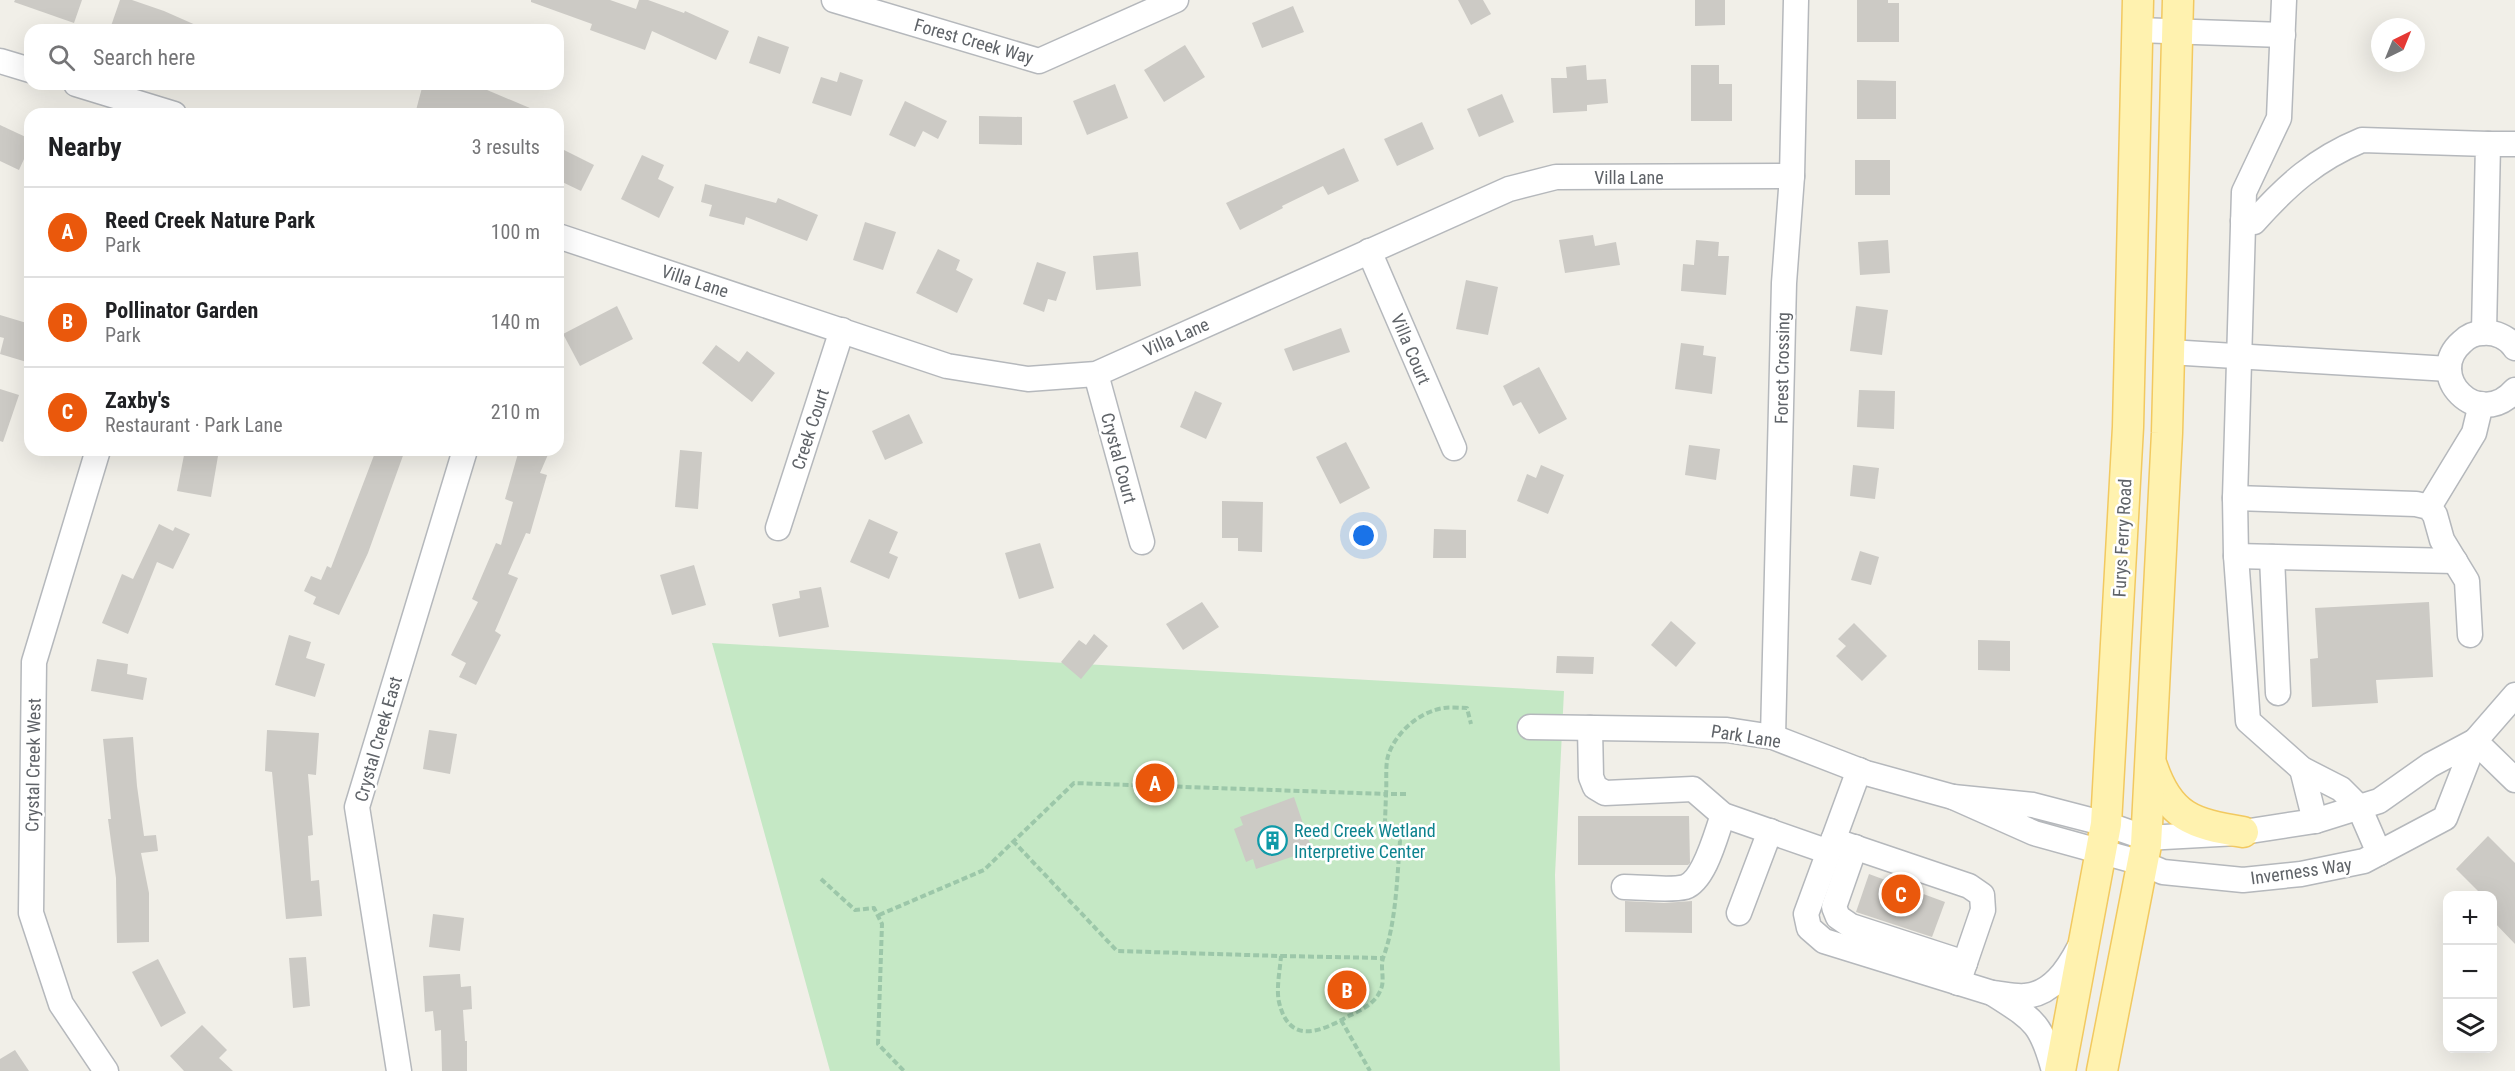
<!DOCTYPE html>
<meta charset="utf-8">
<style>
:root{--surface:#fff;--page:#f6f6f6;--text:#202124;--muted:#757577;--line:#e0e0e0;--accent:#ea580c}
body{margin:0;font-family:"Roboto Condensed",sans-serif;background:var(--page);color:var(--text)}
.controls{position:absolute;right:18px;bottom:18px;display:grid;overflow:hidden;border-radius:12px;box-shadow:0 6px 24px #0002}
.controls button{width:54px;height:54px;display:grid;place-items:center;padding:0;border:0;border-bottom:2px solid var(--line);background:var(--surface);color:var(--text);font:30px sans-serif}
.compass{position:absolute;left:2371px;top:18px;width:54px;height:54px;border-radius:50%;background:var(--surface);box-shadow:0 6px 24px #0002;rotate:43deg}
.you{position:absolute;left:1364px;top:536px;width:21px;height:21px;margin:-15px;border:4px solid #fff;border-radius:50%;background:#1a73e8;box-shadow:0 0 0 9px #1a73e833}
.badge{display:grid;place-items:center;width:39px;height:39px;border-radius:50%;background:var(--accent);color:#fff;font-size:20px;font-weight:700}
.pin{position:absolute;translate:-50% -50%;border:3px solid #fff;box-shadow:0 2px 6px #0006}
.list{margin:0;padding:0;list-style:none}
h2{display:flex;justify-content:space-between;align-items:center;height:78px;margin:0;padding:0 24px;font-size:26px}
h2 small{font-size:20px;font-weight:400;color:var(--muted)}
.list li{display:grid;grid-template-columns:39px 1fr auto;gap:18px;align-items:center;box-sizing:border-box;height:90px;padding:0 24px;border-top:2px solid var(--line)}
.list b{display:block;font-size:22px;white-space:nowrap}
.list p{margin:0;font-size:20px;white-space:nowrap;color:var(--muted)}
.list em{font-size:20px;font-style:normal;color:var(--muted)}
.icon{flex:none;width:33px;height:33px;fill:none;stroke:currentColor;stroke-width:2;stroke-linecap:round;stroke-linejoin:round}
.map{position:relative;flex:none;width:2515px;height:1071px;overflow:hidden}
.search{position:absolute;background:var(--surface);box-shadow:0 6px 24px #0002;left:24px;top:24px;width:540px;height:66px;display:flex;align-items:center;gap:15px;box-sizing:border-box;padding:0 21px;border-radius:18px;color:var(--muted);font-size:22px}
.panel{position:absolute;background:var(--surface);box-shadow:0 6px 24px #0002;left:24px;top:108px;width:540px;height:348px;border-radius:18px}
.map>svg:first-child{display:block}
.green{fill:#c5e8c5}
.building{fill:#cccac5}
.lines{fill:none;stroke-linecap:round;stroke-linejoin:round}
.minor-casing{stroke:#b5b8bc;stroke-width:27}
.major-casing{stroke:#f2c960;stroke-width:33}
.path{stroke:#9cc7a9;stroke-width:4;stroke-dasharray:6 3;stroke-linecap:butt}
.minor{stroke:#fff;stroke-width:24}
.major{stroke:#fff2af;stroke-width:30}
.labels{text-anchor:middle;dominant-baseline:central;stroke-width:5;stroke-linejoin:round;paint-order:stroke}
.street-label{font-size:18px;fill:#5f6368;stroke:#fff}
.culture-label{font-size:18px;fill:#0d838f;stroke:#fff;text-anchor:start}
</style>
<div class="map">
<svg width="2515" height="1071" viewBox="0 0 2515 1071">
<rect width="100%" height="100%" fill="#f1efe8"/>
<polygon class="green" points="712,643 1564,691 1555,875 1560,1071 830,1071"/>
<g class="building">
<polygon points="15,0 82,0 74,23 14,2"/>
<polygon points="120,0 132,0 164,11 207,30 123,30 111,26"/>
<polygon points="531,0 610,0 636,9 639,0 648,0 684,13 685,11 729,31 716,60 652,31 645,50 590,30 592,24 531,2"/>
<polygon points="1458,0 1483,0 1491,14 1471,25"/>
<polygon points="1695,0 1725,0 1725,25 1695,26"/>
<polygon points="1857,0 1888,0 1888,3 1899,3 1899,42 1857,42"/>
<polygon points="1293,6 1304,32 1262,48 1252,23"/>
<polygon points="758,36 789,47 780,74 749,63"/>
<polygon points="1185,45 1205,77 1164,102 1144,70"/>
<polygon points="1586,65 1587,80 1606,79 1608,103 1587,105 1587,111 1553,113 1551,78 1567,78 1566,67"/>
<polygon points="1691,65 1719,65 1719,84 1732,84 1732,121 1691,121"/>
<polygon points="840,72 863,80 851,116 812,103 821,77 837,82"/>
<polygon points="1857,80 1896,81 1896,119 1857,119"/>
<polygon points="423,84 473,84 544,114 415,114"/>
<polygon points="1115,84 1128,118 1087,135 1073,101"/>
<polygon points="1502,94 1514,122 1479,137 1467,109"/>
<polygon points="905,101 947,121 938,139 923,131 915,147 889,135"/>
<polygon points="979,116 1022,117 1022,145 979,144"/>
<polygon points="1422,122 1434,149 1397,166 1384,139"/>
<polygon points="0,125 30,139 30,146 19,170 0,161"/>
<polygon points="558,147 594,165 581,191 558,180"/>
<polygon points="1344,148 1359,181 1328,195 1323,186 1282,206 1283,208 1240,230 1226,203"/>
<polygon points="642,155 664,165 658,179 674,187 659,218 621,199"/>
<rect x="1855" y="160" width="35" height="35"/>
<polygon points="705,184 776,203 778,198 818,215 807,241 746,217 744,225 709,216 712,205 701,202"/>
<polygon points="865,222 896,232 883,270 853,260"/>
<polygon points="1593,235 1595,246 1616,242 1620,265 1565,273 1559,240"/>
<polygon points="1696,240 1719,242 1718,256 1729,256 1726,295 1681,291 1683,264 1694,265"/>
<polygon points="1888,240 1890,273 1860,275 1858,242"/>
<polygon points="938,249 960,260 956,270 973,279 957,313 916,293"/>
<polygon points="1138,252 1141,286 1096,290 1093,256"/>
<polygon points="1037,262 1066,272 1056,301 1048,299 1044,312 1023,304"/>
<polygon points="1466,280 1498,287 1488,335 1456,329"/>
<polygon points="617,306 633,339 580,366 563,334"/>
<polygon points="1856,306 1888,310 1882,355 1850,351"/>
<polygon points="0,315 30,324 30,363 0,354 4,338 0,337"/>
<polygon points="1341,328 1350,352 1293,371 1284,349"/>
<polygon points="1681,343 1704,346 1703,355 1716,357 1712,394 1675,389"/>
<polygon points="716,345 739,362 747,351 775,373 752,402 702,363"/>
<polygon points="1539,367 1567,419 1539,434 1521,402 1513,406 1503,386"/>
<polygon points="0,389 19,395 3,442 0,441"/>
<polygon points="1859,390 1895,391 1894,429 1857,427"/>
<polygon points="1195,391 1222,403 1206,439 1180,427"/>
<polygon points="909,414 923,443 885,460 872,431"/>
<polygon points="1346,442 1370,488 1340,504 1316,457"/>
<polygon points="1689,445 1720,449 1716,480 1685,475"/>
<polygon points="185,450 219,450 211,497 177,491"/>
<polygon points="376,450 405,450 368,553 339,615 313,604 316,597 304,591 311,576 321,580 327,566 331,568"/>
<polygon points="519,450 550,450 540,473 547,475 530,534 526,533 508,574 518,578 495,631 501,635 476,685 459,677 466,663 451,655 478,602 472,599 496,543 501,545 513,502 505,499"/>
<polygon points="680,450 702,452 698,509 675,507"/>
<polygon points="1541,465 1564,475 1548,514 1517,501 1527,474 1536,478"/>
<polygon points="1853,465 1879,468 1875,499 1850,496"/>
<polygon points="1222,501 1263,502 1262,552 1238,551 1238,538 1222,538"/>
<polygon points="869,519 898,532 889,553 898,557 889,579 850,562"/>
<polygon points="159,524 173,531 175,527 190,534 173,569 157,562 128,634 102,623 122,574 133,579"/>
<polygon points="1434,529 1466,530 1466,558 1433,558"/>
<polygon points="1040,543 1054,588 1019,599 1005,553"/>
<polygon points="1860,551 1879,557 1871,585 1851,580"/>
<polygon points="694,565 706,605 672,615 660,575"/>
<polygon points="821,587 829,627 779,637 772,604 800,598 799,591"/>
<polygon points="1202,602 1219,627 1183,650 1166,624"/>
<polygon points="2429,602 2433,677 2376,680 2378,703 2312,707 2310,659 2318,658 2315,608"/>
<polygon points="1671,621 1696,643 1676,667 1651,645"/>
<polygon points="1854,623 1887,656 1862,681 1836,656 1846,646 1838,639"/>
<polygon points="1094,634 1108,646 1081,679 1061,662 1079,640 1086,645"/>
<polygon points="289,635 311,642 306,658 325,664 315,697 275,685"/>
<polygon points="1978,640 2010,641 2010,671 1978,670"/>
<polygon points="1557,656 1594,657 1593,674 1556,673"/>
<polygon points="97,659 128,664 127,674 147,678 143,700 91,691"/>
<polygon points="267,730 319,733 316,775 308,774 313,835 308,836 311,881 319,880 322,916 286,919 272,772 265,771"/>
<polygon points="429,730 457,734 450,774 423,769"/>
<polygon points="133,737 137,786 144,836 156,835 158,851 141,853 149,893 149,942 117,943 116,878 108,819 111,819 103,739"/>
<polygon points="1294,797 1312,850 1256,869 1253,859 1246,862 1234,829 1243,825 1240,817"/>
<polygon points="1578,816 1689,816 1690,863 1688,865 1578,865"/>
<polygon points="2488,836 2515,863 2515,944 2493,921 2493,896 2483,896 2456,869"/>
<polygon points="1869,874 1945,902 1932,937 1856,912"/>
<polygon points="1625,901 1664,903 1692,901 1692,933 1625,932"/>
<polygon points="433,914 464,918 460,951 429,947"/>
<polygon points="306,957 310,1006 293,1008 289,958"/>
<polygon points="158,959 186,1013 161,1027 132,972"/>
<polygon points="460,974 461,987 471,986 472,1009 463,1010 465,1041 467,1041 467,1071 442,1071 441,1030 435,1031 433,1011 425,1012 423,976"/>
<polygon points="202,1025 227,1050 219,1058 233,1071 184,1071 170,1056"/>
<polygon points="15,1050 29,1071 0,1071 0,1059"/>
</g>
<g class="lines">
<defs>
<g id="minor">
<polyline points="834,0 1039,61 1176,0"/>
<polyline points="2284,0 2279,118 2244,192 2235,498 2236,556 2248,721 2302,769 2341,789 2359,807 2379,853"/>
<polyline points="2137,30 2283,35"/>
<polyline points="0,61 30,70"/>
<polyline points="76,84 174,114"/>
<polyline points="2488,144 2515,144"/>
<path d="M2243,221L2254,222C2287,185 2316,159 2362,140L2488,144L2484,332"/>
<polyline points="558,236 947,366 1028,379 1096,374 1509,189 1556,177 1792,176"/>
<polyline points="1369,251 1454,448"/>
<path d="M2515,348C2508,337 2495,332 2483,333C2475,333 2468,336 2462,342C2424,375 2478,432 2515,390"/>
<polyline points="2169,352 2449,369"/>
<polyline points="1096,374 1142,542"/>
<polyline points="98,450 34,662 31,913 61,1004 106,1071"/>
<polyline points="2235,498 2416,504 2429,507 2435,515 2442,540 2467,581 2470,635"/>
<polyline points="2429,507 2474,433 2481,404"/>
<polyline points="778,528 842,330"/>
<polyline points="2236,556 2455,561"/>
<polyline points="2272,557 2278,693"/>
<polyline points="2515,695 2475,741 2515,780"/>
<polyline points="1530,727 1727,730 1773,737 1866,773 1953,797"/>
<polyline points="1590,728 1591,777 1595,787 1605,793 1693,789 1723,815 1829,852"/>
<polyline points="1773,737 1784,283 1792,176 1796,0"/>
<polygon points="2475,741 2445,818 2364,861 2301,874 2243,880 2163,872 2142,863 2034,833 1953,797 2033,805 2106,824 2146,838 2237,833 2315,821 2379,801 2430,765"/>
<polyline points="2302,769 2315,821"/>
<polyline points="1859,770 1806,914 1809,928 1824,941 1992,993"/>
<polyline points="1833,840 1969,886 1982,895 1983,910 1958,983"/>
<polyline points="1855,847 1834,907 1838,917 1851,926 1965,963"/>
<path d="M1624,887C1641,887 1670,891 1685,887C1705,880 1716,834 1723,815"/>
<polyline points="1739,913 1770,831"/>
<polyline points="399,1071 357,807 465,450"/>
<path d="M2054,1071C2041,1022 2034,1020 1992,993C2003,994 2015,997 2025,996C2052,994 2068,969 2079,948"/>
</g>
<g id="major">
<path d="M2152,766C2169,817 2193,824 2243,832"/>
<polyline points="2060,1071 2106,824 2128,427 2138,0"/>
<polyline points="2102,1071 2146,845 2167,433 2178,0"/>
</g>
</defs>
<use href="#minor" class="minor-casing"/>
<use href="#major" class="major-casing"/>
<g class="path">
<path d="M1406,794H1386C1387,782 1385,767 1388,756C1395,733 1420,711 1444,708C1451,707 1460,708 1467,708L1471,724"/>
<polyline points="821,879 855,910 874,908 882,924 878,1044 904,1071"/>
<path d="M879,915L984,870L1074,783L1386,794L1385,822L1400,841C1397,879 1396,924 1383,958C1380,967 1385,980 1381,989C1375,1005 1360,1010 1347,1017C1320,1032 1289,1045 1279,1002C1276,989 1280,970 1281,956L1117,951L1014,842"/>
<polyline points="1281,956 1383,958"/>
<polyline points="1341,1020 1370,1071"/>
</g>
<use href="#minor" class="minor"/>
<use href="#major" class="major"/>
</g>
<defs>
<symbol id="building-ring" viewBox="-11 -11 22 22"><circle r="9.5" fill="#fff" stroke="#0f9aa8" stroke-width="1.5"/><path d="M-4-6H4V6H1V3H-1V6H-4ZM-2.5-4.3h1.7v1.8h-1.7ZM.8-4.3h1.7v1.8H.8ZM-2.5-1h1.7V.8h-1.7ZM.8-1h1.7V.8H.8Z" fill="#0f9aa8"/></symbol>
</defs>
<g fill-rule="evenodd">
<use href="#building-ring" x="1256" y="824" width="33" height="33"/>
</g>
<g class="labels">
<g class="street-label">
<text transform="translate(974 41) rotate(16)">Forest Creek Way</text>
<text x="1629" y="177">Villa Lane</text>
<text transform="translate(695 281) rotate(18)">Villa Lane</text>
<text transform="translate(1176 337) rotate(-24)">Villa Lane</text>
<text transform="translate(1411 349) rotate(67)">Villa Court</text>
<text transform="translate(1782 368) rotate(-89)">Forest Crossing</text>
<text transform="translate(810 429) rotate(-72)">Creek Court</text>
<text transform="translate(1119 458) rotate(75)">Crystal Court</text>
<text transform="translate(2122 538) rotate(-87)">Furys Ferry Road</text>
<text transform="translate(1746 736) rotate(9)">Park Lane</text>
<text transform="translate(378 739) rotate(-74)">Crystal Creek East</text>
<text transform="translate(33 765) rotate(-89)">Crystal Creek West</text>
<text transform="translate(2301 871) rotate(-8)">Inverness Way</text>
</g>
<g class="culture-label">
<text x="1294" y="830">Reed Creek Wetland<tspan x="1294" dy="21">Interpretive Center</tspan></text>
</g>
</g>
</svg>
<div class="controls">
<button>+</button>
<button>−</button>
<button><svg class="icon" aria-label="layers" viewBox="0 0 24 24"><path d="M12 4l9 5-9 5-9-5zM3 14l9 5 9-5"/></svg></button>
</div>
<svg class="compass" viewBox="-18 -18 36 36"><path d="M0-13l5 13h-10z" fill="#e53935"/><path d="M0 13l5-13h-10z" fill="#757577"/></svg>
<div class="you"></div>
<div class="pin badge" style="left:1155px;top:783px">A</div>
<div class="pin badge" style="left:1347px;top:990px">B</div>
<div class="pin badge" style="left:1901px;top:894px">C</div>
<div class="search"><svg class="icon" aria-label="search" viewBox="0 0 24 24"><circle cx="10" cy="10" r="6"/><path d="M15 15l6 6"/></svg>Search here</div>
<section class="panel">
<h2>Nearby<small>3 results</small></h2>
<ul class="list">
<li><span class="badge">A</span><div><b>Reed Creek Nature Park</b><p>Park</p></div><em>100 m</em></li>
<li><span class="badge">B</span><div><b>Pollinator Garden</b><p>Park</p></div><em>140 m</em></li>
<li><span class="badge">C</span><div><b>Zaxby's</b><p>Restaurant · Park Lane</p></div><em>210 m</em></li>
</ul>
</section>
</div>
